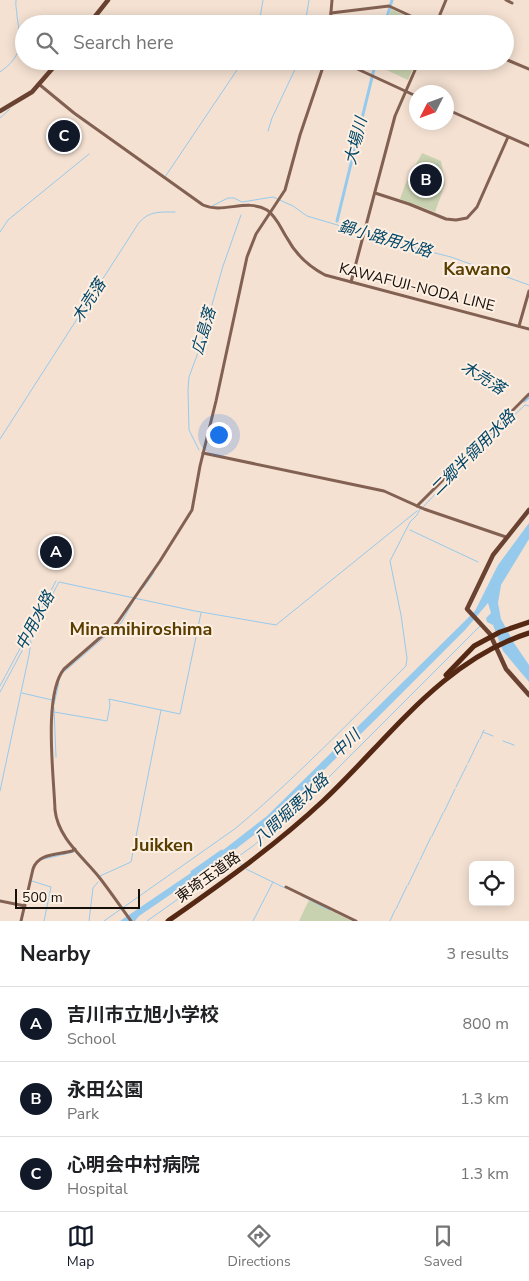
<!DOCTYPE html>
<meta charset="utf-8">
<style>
:root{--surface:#fff;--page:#f6f6f6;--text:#202124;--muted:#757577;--line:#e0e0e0;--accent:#111827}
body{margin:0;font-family:"Nunito Sans","Noto Sans JP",sans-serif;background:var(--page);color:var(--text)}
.controls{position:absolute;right:15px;bottom:15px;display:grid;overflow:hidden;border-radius:8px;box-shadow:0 2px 12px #0003}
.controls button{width:45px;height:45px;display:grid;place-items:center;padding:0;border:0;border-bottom:1px solid var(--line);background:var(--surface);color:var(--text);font:25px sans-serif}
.compass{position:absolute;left:409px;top:85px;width:45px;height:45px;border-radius:50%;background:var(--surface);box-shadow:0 2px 12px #0003;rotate:228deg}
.scale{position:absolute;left:15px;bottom:12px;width:125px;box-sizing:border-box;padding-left:5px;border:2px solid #16100b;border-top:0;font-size:14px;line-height:18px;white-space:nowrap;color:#16100b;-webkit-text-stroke:4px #feefe3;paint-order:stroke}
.you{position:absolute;left:218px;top:434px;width:18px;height:18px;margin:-12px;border:4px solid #fff;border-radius:50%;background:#1a73e8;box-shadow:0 0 0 8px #1a73e833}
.badge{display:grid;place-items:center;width:32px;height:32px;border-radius:50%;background:var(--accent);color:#fff;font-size:16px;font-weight:700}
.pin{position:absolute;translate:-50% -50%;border:2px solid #fff;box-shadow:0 1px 5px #0006}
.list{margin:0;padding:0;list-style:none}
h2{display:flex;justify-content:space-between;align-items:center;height:65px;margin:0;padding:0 20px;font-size:21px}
h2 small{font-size:16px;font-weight:400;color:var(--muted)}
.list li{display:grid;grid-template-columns:32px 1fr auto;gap:15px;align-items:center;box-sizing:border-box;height:75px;padding:0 20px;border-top:1px solid var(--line)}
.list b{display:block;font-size:19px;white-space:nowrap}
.list p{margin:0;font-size:16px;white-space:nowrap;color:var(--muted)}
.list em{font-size:16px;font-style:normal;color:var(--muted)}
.icon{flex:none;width:28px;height:28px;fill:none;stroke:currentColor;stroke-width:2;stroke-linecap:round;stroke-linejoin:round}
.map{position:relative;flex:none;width:529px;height:921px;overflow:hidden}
.search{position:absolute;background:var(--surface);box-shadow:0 2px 12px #0003;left:15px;right:15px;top:15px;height:55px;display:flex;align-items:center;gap:12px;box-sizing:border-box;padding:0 18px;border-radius:28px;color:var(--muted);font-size:19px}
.sheet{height:290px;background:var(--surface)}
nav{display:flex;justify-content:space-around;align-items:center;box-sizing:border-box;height:70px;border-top:1px solid var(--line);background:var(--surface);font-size:14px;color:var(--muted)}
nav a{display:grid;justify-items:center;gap:2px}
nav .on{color:var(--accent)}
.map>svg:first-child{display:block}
.green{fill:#c9d2b0}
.water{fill:#96caed}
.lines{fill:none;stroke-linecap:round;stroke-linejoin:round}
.stream{stroke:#96caed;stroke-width:1}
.river{stroke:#96caed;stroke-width:3}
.secondary{stroke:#836152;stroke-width:3}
.primary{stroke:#6a4231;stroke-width:4.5}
.highway{stroke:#552814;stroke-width:5}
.labels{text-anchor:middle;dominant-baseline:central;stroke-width:4;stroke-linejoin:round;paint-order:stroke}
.street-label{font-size:15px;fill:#16100b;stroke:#feefe3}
.water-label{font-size:16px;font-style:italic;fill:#024768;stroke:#feefe3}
.quarter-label{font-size:18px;font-weight:bold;fill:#593e00;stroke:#feefe3}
</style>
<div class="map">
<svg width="529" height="921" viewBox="0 0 529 921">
<rect width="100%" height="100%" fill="#f4e1d2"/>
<g class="green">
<polygon points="391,9 423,24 388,24"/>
<polygon points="367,61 416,61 408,80"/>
<polygon points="422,153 441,161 445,184 435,212 400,199 405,185"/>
<polygon points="309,900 352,921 299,921"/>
</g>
<polygon class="water" points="529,523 529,539 501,585 498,603 501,619 514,643 529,665 529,682 503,651 493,625 487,622 486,618 491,613 488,603 465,630 375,720 271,822 224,858 139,916 135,921 120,921 213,858 267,816 475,611 498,565"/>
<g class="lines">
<g class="stream">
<polyline points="259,24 263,0"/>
<polyline points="305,24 309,0"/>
<path d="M0,72C24,55 21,43 17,16C17,10 15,5 16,0"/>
<polyline points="0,118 10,109"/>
<polyline points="268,131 272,118 299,61"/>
<polyline points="438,163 436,167 438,168 438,173 441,177 440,183"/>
<polyline points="165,177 243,61"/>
<polyline points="212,206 228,198 234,198 242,202 273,197 293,206 307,216 415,248 451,257 529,285"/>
<polyline points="0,232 8,220 89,154"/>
<path d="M0,439L138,224C148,211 159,212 175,212"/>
<polyline points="199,450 189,430 188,389 189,377 200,347 223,266 241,215"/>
<polyline points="423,507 477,450 525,405 529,406"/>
<polyline points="410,530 478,562"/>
<polyline points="143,588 154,573"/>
<polyline points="65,671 121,623 133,602"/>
<polyline points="0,686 56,581"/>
<polyline points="0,692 59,582 195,611 276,625 417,511"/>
<polyline points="22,693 52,700"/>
<polyline points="54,704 59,683"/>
<polyline points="54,708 56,757"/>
<polyline points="54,712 107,721 110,705 109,699 180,714 201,613"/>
<polyline points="483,732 493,736"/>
<polyline points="480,739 484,730"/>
<polyline points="503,741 514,745"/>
<polyline points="468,763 479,740"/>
<polyline points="456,787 467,765"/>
<polyline points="0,791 29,655 31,642 30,640"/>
<polyline points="444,812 455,789"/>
<polyline points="432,836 443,813"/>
<polyline points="236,858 242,866"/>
<polyline points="44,859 74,852"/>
<polyline points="420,860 431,837"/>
<polyline points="246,869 285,888"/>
<polyline points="100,876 131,862 161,710"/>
<polyline points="32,881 51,887 44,921"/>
<polyline points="408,885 419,862"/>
<polyline points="302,896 329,910"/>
<polyline points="396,909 407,886"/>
<polyline points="89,921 93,888 98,882"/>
<path d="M104,921L236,828C296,778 350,721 406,666L407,658L401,615L390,561L410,522L417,515L420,509"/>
<polyline points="147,921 253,846 291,813 330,776 480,626"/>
<polyline points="253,921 273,882"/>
<polyline points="390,921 395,910"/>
</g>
<g class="river">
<polyline points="385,24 392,0"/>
<polyline points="337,221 376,61"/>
<polyline points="524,401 529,397"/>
<polyline points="192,872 222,851"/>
</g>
<g class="secondary">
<polyline points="506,0 512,3"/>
<polyline points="331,13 389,6 428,24"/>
<polyline points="330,24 332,0"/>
<polyline points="436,24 446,0"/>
<polyline points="505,59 529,69"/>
<polyline points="340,61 416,96"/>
<path d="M40,85L74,113L203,205C223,214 247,198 267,210C277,217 281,229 287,238C296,255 308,266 325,275L529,329"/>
<polyline points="446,109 529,146"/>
<polyline points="375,193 409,204 446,219 456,220 467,218 477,207 508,137"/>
<polyline points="351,282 395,116 419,61"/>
<polyline points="519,326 529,291"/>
<polyline points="203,453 384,491 424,509 506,537"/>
<polyline points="417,506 529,394"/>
<polyline points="286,887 356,921"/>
<polyline points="0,901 25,906"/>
<path d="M21,921L33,869C38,853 57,855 72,851L75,849"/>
<path d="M131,921C120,906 110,891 99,877C83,857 58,838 55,810C54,777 43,695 64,669L117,623L160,561L192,510L200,466L216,401L247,257L256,234L285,190L300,135L325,61"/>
</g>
<g class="primary">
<polyline points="89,24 108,0"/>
<polyline points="0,111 32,92 59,61"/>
<polyline points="529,510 493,555 467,609 490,634 506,669 529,695"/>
</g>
<g class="highway">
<polyline points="446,675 474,646 500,632 529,622"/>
<path d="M168,921C222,883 275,846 323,801C388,740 441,661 529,633"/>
</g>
</g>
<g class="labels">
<g class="street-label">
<text transform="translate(417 287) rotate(14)">KAWAFUJI-NODA LINE</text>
<text transform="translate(208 877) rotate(-36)">東埼玉道路</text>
</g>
<g class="water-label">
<text transform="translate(356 141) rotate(-76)">大場川</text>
<text transform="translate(385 239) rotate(16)">鍋小路用水路</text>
<text transform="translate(89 301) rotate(-57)">木売落</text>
<text transform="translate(204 331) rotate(-73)">広島落</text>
<text transform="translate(483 378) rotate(32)">木売落</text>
<text transform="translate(473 453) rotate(-45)">二郷半領用水路</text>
<text transform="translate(35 621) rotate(-62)">中用水路</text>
<text transform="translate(346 744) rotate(-44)">中川</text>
<text transform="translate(291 810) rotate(-43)">八間堀悪水路</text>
</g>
<g class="quarter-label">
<text x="477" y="269">Kawano</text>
<text x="141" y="629">Minamihiroshima</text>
<text x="163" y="845">Juikken</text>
</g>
</g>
</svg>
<div class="controls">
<button><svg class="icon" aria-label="locate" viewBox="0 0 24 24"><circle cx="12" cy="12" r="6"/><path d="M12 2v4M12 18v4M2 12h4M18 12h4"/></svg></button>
</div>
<svg class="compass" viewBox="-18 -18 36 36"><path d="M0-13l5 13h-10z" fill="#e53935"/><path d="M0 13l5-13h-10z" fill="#757577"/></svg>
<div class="scale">500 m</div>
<div class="you"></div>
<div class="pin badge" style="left:56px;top:552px">A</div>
<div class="pin badge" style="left:426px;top:180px">B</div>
<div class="pin badge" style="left:64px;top:136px">C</div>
<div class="search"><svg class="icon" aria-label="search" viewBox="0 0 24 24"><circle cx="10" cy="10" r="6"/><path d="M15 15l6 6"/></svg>Search here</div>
</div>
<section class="sheet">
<h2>Nearby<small>3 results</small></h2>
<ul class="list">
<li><span class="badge">A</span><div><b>吉川市立旭小学校</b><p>School</p></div><em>800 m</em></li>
<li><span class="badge">B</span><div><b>永田公園</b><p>Park</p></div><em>1.3 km</em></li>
<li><span class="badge">C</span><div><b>心明会中村病院</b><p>Hospital</p></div><em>1.3 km</em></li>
</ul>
</section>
<nav>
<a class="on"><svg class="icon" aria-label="map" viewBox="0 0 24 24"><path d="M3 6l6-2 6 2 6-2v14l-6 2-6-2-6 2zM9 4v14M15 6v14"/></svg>Map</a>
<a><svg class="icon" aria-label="directions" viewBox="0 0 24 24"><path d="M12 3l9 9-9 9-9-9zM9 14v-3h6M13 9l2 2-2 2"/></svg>Directions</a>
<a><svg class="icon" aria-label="saved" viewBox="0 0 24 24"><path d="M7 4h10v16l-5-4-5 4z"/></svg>Saved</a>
</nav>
